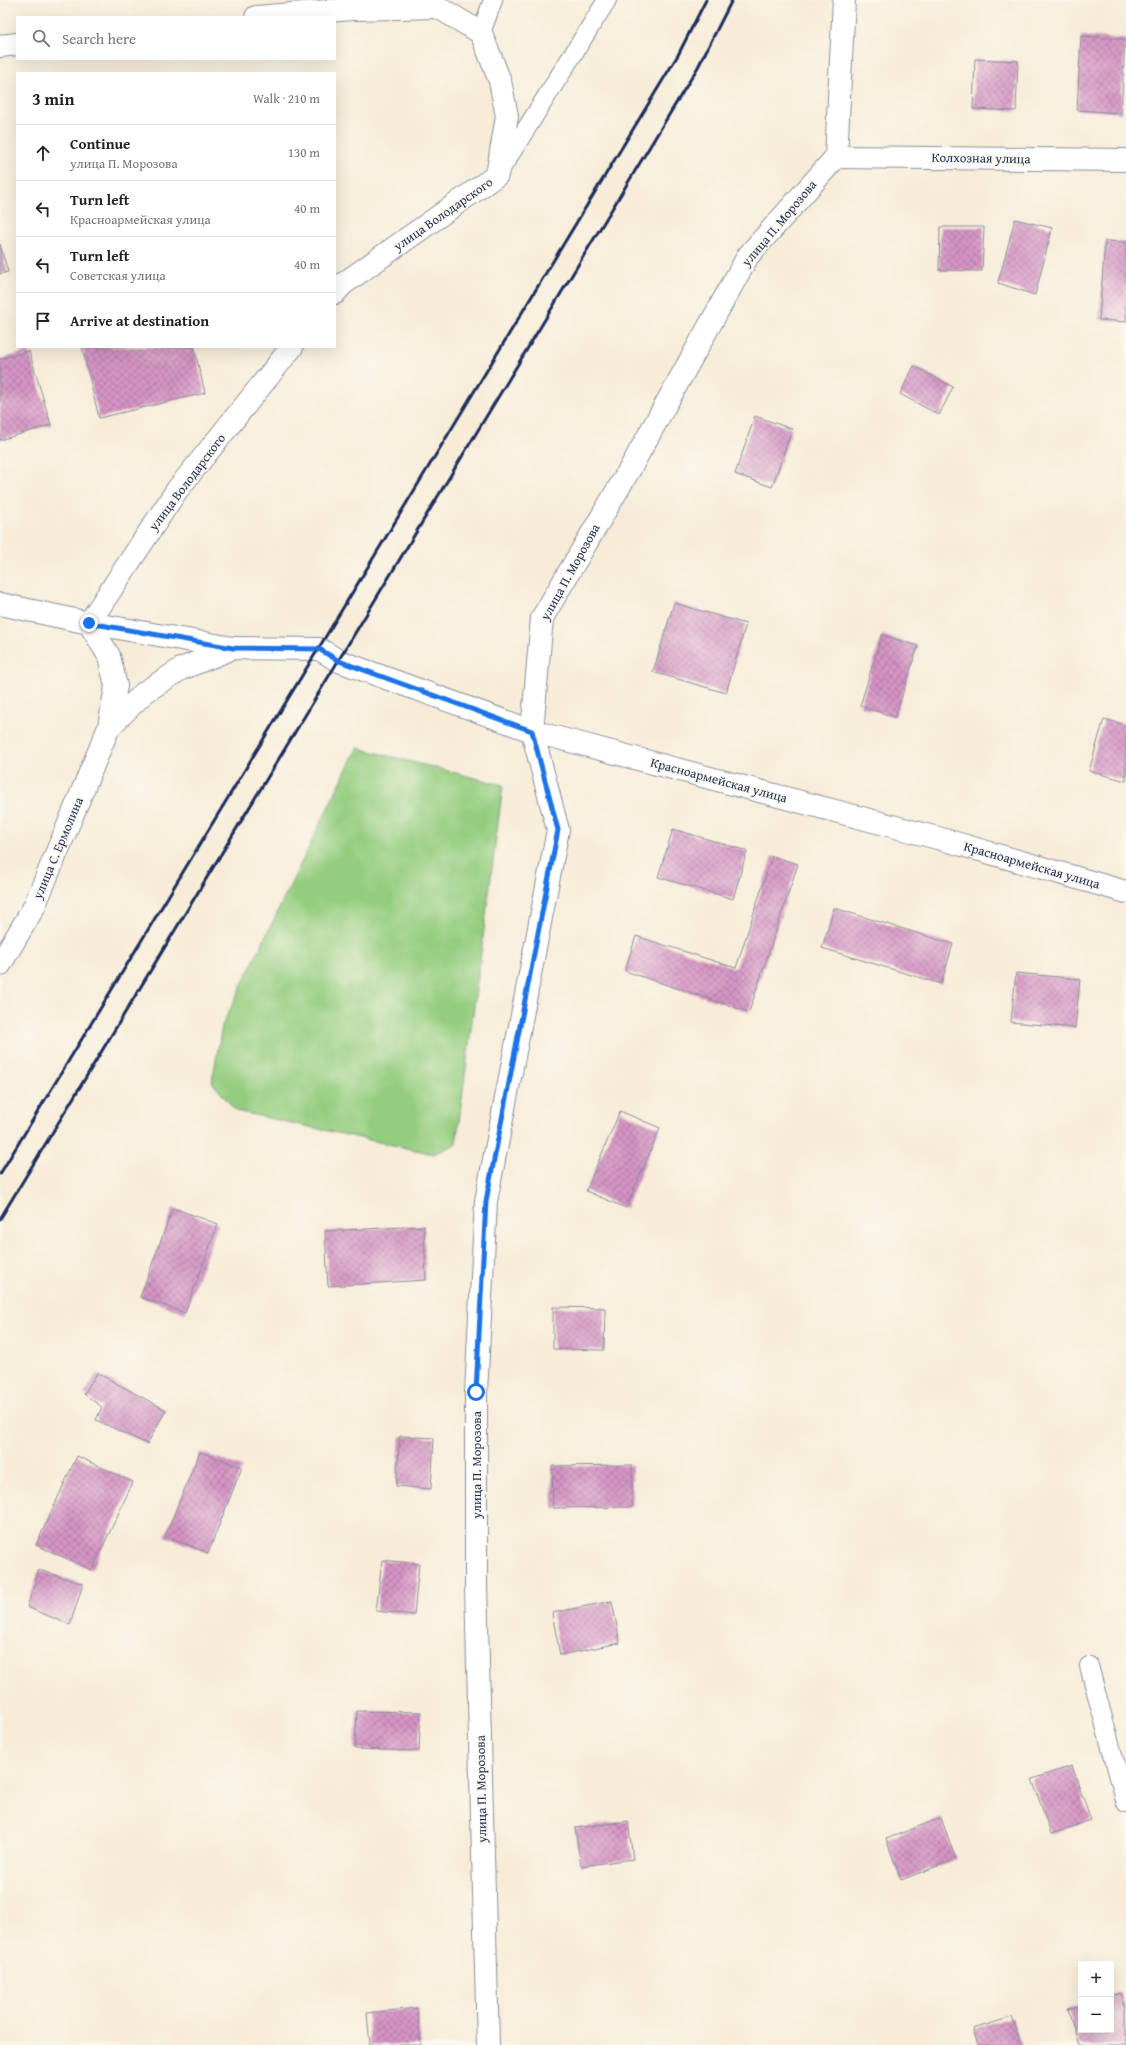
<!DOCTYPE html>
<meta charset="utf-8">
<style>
:root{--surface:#fff;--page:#f2f2f2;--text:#222;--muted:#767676;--line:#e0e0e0}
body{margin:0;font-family:"Gentium Book Plus",serif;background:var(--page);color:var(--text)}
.controls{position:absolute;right:12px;bottom:12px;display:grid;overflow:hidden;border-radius:0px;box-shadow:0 4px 16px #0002}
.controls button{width:36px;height:36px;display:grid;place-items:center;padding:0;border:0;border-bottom:1px solid var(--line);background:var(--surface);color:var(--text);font:20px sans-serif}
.stop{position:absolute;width:12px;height:12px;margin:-9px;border:3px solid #1a73e8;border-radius:50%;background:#fff}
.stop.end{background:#1a73e8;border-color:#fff;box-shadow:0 1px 4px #0008}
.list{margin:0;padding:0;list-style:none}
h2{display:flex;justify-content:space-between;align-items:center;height:52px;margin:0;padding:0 16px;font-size:17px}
h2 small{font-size:13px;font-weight:400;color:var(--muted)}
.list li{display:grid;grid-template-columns:26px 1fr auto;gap:12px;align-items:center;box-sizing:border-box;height:56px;padding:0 16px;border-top:1px solid var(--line)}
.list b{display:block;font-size:15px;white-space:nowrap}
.list p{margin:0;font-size:13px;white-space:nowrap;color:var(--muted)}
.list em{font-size:13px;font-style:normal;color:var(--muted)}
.icon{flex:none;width:22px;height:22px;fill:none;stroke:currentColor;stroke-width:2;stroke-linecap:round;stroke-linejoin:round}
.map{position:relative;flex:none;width:1126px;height:2045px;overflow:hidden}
.search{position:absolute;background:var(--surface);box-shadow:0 4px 16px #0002;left:16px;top:16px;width:320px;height:44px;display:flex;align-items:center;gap:10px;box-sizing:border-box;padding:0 14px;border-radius:0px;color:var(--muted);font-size:15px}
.panel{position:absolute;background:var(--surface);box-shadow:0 4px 16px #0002;left:16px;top:72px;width:320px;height:276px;border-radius:0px}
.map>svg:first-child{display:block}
.green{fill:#95cd80;stroke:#587e6f}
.building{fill:url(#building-cross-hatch)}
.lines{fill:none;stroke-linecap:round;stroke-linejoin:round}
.service-casing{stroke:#898e9b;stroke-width:20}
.minor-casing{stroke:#898e9b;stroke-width:24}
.tertiary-casing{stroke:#898e9b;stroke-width:24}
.primary-casing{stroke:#898e9b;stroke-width:24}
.service{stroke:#fff;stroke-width:18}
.minor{stroke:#fff;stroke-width:22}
.tertiary{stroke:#fff;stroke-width:22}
.primary{stroke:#fff;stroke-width:22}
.rail{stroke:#1b2f5e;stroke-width:3}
.route{stroke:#1a73e8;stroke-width:5}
.labels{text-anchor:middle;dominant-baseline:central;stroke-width:3;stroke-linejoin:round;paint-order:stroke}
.street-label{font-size:13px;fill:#1b2f5e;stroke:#fbf7ec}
</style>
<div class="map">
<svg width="1126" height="2045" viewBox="0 0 1126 2045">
<defs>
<pattern id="building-cross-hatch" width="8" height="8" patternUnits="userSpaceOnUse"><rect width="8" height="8" fill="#d594c4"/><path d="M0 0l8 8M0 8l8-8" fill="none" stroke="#ac79a2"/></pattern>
</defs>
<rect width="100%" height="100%" fill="#fbf7ec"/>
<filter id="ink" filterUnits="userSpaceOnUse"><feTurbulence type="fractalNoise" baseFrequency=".025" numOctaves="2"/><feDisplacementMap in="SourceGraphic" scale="8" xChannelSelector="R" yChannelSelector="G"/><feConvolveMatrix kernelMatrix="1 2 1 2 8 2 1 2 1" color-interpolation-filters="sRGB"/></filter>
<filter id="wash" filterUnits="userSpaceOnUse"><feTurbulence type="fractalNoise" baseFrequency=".012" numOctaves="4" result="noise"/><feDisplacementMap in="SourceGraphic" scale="16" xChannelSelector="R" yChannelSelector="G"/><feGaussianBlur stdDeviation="0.9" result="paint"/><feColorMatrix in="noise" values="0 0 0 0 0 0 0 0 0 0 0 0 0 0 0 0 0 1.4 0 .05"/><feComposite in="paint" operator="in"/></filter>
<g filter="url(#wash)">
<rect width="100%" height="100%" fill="#f7ecd8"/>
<polygon class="green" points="357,748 503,785 456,1144 434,1154 236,1111 212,1082 222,1026"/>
<g id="blocks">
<g class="building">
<polygon points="1081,36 1125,39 1121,113 1077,110"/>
<polygon points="975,59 1018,61 1016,111 973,109"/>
<polygon points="1015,219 1052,228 1035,295 998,283"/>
<polygon points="940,227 984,227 982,271 939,270"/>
<polygon points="1105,241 1126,242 1126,322 1099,320"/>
<polygon points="0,244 8,272 0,274"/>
<polygon points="82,347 194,347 205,393 99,418"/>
<polygon points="29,351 51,425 0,440 0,359"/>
<polygon points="914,366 953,387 939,415 900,394"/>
<polygon points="755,416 792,429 772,487 735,474"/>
<polygon points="674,603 746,624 726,693 653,672"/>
<polygon points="882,635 918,646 895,717 860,706"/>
<polygon points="1104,719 1126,725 1126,781 1089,771"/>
<polygon points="673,829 747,851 733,899 658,877"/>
<polygon points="772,856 798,864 749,1012 625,971 636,936 736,968"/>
<polygon points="834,908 953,944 941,984 822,948"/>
<polygon points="1016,973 1080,979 1075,1028 1011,1022"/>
<polygon points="620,1111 660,1128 626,1208 586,1191"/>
<polygon points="173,1208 218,1224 185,1313 140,1297"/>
<polygon points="424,1226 426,1280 328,1286 325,1231"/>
<polygon points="553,1307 605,1308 604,1350 553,1349"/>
<polygon points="97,1373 166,1410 147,1444 96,1420 102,1407 84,1394"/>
<polygon points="400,1436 434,1438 431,1489 396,1486"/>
<polygon points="200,1452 242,1467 208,1553 165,1536"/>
<polygon points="77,1456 133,1482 92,1570 36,1545"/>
<polygon points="632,1465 632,1507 553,1508 552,1466"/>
<polygon points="382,1560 419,1564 414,1615 376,1611"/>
<polygon points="39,1570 83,1584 70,1625 27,1607"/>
<polygon points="612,1601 620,1643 560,1655 552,1613"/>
<polygon points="357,1711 421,1712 419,1751 355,1749"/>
<polygon points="1072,1766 1091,1820 1051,1834 1032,1779"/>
<polygon points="941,1818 956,1859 901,1880 886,1839"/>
<polygon points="628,1821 633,1859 581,1866 575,1828"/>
<polygon points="1121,1993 1126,2008 1126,2045 1079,2045 1068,2009 1081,2005 1081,2030 1111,2030 1111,1996"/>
<polygon points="417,2008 421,2045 370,2045 367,2013"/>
<polygon points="1012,2017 1021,2045 978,2045 973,2029"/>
</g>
</g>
</g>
<g filter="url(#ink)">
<use href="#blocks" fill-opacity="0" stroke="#898e9b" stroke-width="1"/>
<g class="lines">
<defs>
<g id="service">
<polyline points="481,33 493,0"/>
<polyline points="499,172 607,0"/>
<polyline points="1089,1666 1126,1803"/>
</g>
<g id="minor">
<polyline points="256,17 352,9 438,7 481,33 500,81 507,116 497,175 343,284 335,293"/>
<polyline points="0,46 17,44"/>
<polyline points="836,157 1126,160"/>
<polyline points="89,623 177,490 292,347"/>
<polyline points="488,2045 476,1586 476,1392 486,1201 558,830 532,731 542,618 631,467 748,256 836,157 844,0"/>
</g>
<g id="tertiary">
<polyline points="0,604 89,623 233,648"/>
<polyline points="89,623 109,656 116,686 109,727"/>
</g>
<polyline id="primary" points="0,965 34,907 109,727 145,692 181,669 233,648 319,649 339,661 532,731 945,840 1126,892"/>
</defs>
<use href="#service" class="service-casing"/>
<use href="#minor" class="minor-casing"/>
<use href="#tertiary" class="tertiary-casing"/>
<use href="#primary" class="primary-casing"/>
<use href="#service" class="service"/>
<use href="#minor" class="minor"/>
<use href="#tertiary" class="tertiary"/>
<use href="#primary" class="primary"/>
<g class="rail">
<polyline points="0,1174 678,55 706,0"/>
<polyline points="0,1219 698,67 732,0"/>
</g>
</g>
</g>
<g class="lines" filter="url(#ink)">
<polyline class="route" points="89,623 233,648 319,649 339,661 532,731 558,830 486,1201 476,1392"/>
</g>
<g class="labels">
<g class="street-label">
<text transform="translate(981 158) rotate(1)">Колхозная улица</text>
<text transform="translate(443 214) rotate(-35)">улица Володарского</text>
<text transform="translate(779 223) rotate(-50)">улица П. Морозова</text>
<text transform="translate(187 482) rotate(-53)">улица Володарского</text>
<text transform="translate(570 572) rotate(-61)">улица П. Морозова</text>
<text transform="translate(719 780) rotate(15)">Красноармейская улица</text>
<text transform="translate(58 848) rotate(-67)">улица С. Ермолина</text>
<text transform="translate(1032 865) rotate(16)">Красноармейская улица</text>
<text transform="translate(476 1465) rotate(-90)">улица П. Морозова</text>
<text transform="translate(481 1789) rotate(-91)">улица П. Морозова</text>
</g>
</g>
</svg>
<div class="controls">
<button>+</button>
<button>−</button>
</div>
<div class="stop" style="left:476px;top:1392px"></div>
<div class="stop end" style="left:89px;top:623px"></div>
<div class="search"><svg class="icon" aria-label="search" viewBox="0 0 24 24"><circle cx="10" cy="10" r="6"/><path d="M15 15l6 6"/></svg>Search here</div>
<section class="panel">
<h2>3 min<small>Walk · 210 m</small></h2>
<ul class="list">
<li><svg class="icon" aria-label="ahead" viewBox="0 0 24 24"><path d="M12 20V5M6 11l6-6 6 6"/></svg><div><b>Continue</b><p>улица П. Морозова</p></div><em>130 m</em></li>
<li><svg class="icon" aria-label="left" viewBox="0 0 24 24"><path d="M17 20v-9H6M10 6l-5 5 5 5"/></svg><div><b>Turn left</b><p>Красноармейская улица</p></div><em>40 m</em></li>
<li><svg class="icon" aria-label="left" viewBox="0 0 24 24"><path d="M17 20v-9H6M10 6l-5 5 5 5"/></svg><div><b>Turn left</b><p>Советская улица</p></div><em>40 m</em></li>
<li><svg class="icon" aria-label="arrive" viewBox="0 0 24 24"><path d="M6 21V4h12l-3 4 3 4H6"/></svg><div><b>Arrive at destination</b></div></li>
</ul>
</section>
</div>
